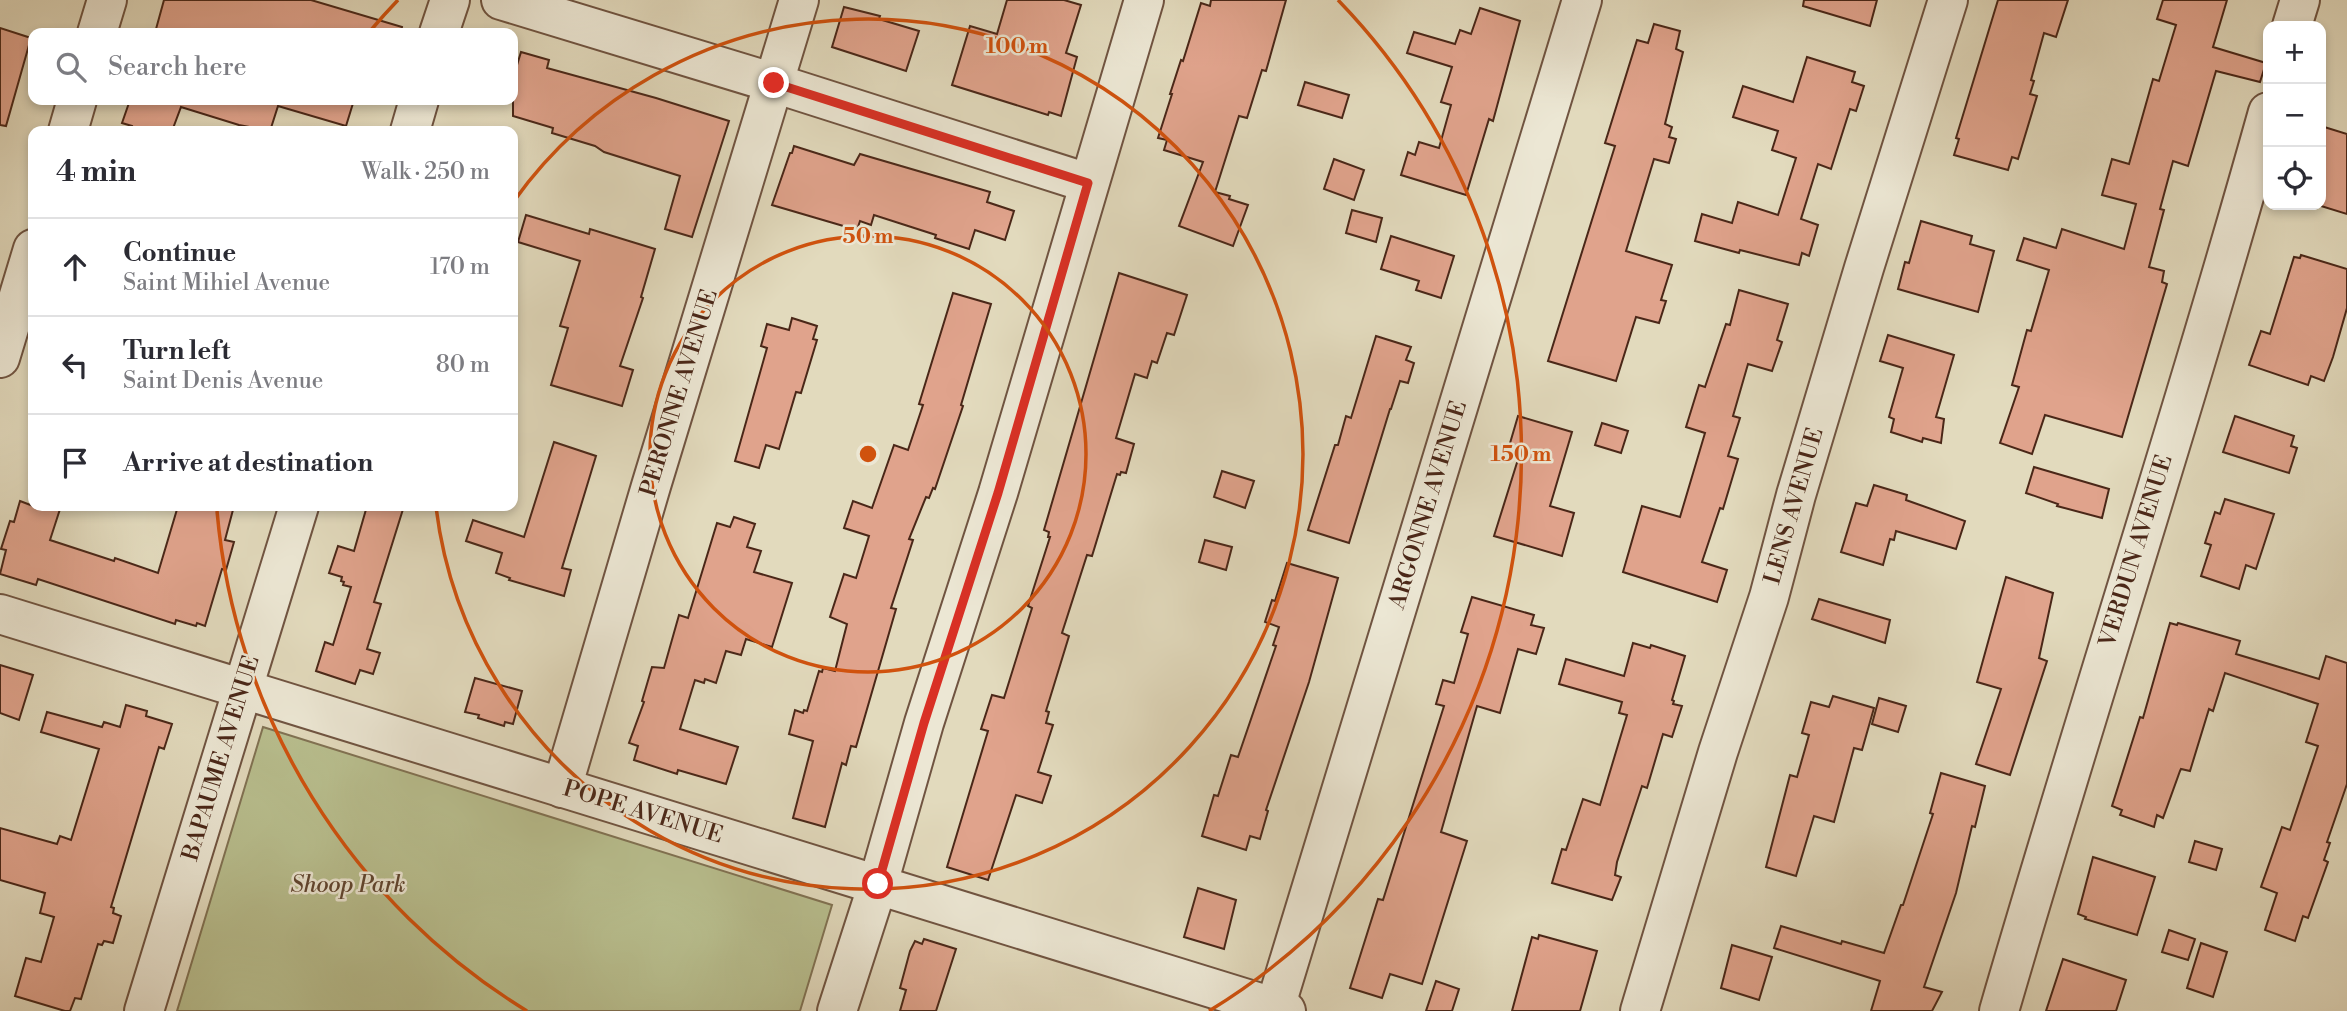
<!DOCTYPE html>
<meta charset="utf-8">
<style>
:root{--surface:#fff;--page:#f7f7f7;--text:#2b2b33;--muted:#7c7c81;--line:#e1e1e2}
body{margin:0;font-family:"Libre Bodoni",serif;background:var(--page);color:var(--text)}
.controls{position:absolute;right:21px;top:21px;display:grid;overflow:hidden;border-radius:14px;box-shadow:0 4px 10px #0003}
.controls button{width:63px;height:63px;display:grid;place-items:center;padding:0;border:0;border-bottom:2px solid var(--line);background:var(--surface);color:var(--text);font:35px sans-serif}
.stop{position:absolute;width:21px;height:21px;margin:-16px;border:5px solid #d93025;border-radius:50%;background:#fff}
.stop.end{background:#d93025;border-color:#fff;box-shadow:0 2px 7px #0008}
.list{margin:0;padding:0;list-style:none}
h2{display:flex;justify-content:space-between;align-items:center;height:91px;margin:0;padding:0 28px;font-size:30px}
h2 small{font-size:23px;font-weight:400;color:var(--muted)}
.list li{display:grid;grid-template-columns:46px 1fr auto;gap:21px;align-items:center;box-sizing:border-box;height:98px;padding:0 28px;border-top:2px solid var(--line)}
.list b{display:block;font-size:26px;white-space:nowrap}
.list p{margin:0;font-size:23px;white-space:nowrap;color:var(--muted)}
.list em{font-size:23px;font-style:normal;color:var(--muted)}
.icon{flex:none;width:38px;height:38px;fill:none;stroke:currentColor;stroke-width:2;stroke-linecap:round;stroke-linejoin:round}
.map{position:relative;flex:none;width:2347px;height:1011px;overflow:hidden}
.search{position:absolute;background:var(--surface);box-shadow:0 4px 10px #0003;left:28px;top:28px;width:490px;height:77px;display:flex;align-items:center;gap:18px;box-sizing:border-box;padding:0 24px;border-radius:14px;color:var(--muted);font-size:26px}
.panel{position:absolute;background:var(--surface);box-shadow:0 4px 10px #0003;left:28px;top:126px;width:490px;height:385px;border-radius:14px}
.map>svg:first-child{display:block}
.green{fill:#b8be8e;stroke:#817253;stroke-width:2}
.building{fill:#e0a38c;stroke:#4a2718;stroke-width:2}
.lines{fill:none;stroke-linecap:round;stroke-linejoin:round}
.minor-casing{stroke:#705441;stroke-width:42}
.minor{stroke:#ece7d4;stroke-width:38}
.route{stroke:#d93025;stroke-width:9}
.ring{fill:none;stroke:#d0520e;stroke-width:3.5}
.labels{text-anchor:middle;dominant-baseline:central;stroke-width:5;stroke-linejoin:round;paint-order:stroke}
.street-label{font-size:23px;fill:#4a2718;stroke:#ece7d4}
.park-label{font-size:23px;font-style:italic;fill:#604530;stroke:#ece7d4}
.centre{fill:#d0520e;stroke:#ece7d4;stroke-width:3.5}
.ring-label{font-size:21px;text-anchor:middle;font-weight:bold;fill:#d0520e;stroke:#ece7d4;stroke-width:5;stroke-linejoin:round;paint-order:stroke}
</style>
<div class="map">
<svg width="2347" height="1011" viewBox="0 0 2347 1011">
<rect width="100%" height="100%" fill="#e2dabd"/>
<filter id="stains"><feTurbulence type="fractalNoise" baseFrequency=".00286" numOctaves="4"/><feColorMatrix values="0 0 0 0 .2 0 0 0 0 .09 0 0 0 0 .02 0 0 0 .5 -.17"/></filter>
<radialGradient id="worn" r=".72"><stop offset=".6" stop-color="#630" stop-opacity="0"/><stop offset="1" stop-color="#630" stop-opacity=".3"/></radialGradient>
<polygon class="green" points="263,727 832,905 800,1011 177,1011"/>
<g class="building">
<polygon points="164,0 311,0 402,27 401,33 169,33 156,29"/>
<polygon points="1007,0 1064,0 1081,5 1066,53 1077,57 1061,116 1049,112 1048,115 952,85 970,26 997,34"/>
<polygon points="1211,0 1286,0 1266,71 1262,70 1247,118 1239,116 1215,192 1230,196 1229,199 1248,205 1233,246 1179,226 1203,162 1164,150 1167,140 1158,138 1172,94 1170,94 1181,60 1183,61 1201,3 1210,6"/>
<polygon points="1804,0 1877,0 1870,26 1803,6"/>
<polygon points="1998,0 2068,0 2056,37 2044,33 2031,80 2034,81 2030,94 2037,96 2018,159 2012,157 2008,170 1954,155 1959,139 1956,138"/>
<polygon points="2163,0 2227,0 2213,47 2266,63 2260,82 2216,71 2188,166 2173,161 2160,209 2164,210 2149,267 2164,271 2162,282 2167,284 2122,437 2045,415 2032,454 2000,443 2019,387 2012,385 2027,330 2031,331 2049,270 2017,260 2024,238 2056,248 2062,229 2124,249 2136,204 2102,195 2112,159 2129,164 2153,79 2159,81 2176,25 2157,19"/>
<polygon points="844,7 880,16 879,19 919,31 906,71 832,47"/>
<polygon points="1480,8 1520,21 1493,121 1489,119 1466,195 1401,175 1408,152 1415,155 1419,142 1439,148 1451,105 1441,102 1452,67 1407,53 1414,32 1455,44 1460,30 1471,34"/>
<polygon points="1654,24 1680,31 1676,49 1683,52 1665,124 1672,127 1669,137 1676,139 1669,163 1654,159 1626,251 1672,265 1661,300 1666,301 1659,323 1636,317 1616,381 1548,361 1615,146 1605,143 1637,40 1648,43"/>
<polygon points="0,28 31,38 6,126 0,125"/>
<polygon points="521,52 549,60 547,68 656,98 729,121 692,237 665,229 680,176 604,152 595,146 552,133 553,128 513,116 513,63 517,65"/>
<polygon points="1807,57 1855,72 1852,82 1864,86 1856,111 1850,109 1831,169 1818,164 1801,219 1818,225 1809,256 1802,253 1799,265 1740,250 1739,253 1695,241 1702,214 1732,223 1738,202 1778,215 1796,158 1772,150 1778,131 1733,117 1743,86 1793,102"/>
<polygon points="1305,82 1349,95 1342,118 1298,105"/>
<polygon points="130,100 354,100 346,126 278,106 270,131 239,125 181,107 172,131 131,131 132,126 122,123"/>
<polygon points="2321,126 2347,134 2347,214 2321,206"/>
<polygon points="794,146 854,165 860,154 990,192 987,202 1014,211 1005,240 975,230 969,249 935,238 936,235 874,215 871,225 860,221 857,230 772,205 790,153 792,153"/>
<polygon points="1334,159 1364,170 1354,200 1324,189"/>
<polygon points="1352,210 1382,218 1376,242 1346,233"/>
<polygon points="526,215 589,234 590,229 655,249 641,297 643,298 620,366 633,370 622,406 551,385 568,328 560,326 580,261 518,242"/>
<polygon points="1921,221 1972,236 1970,244 1994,251 1978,312 1898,289 1905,262 1909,263"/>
<polygon points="1391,236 1454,256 1441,298 1416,290 1419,281 1381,269"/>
<polygon points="2301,255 2347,269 2347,308 2333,357 2324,381 2311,376 2308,385 2249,365 2261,331 2270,334 2294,257 2300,258"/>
<polygon points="1119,273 1187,295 1174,335 1167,333 1157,363 1152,361 1147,378 1135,374 1116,438 1134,444 1126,473 1121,472 1120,475 1117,474 1092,556 1087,555 1062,633 1069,636 1046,711 1049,712 1046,723 1053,725 1038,772 1051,776 1042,803 1016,795 988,880 947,867 988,731 981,729 992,695 1004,698 1032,608 1028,606 1050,537 1048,537 1049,532 1044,530"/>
<polygon points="1739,290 1788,304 1777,340 1782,342 1772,371 1748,364 1733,416 1740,418 1728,456 1738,459 1723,509 1720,508 1702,562 1727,570 1717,602 1623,572 1642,506 1680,517 1705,433 1686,427 1699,385 1705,387 1726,324 1730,325"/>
<polygon points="953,293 991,304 961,405 963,406 935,489 933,488 929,498 926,497 909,539 913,540 891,608 896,609 856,747 851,746 846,765 842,763 825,827 793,818 813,741 789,734 795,710 803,713 804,710 807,711 819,671 822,672 823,668 835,671 847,624 830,617 844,574 856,578 869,536 844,528 853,501 872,508 894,445 908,450 923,405 919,404"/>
<polygon points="792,318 817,326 813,339 817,340 801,393 796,392 779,449 766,445 759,468 735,461 767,348 761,346 767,324 789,330"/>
<polygon points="1888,335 1954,355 1936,417 1944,419 1941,443 1923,438 1922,442 1891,432 1894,419 1889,417 1903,368 1880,361"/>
<polygon points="1376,336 1411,347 1406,360 1414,363 1408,383 1400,381 1391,409 1390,409 1349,543 1308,530 1335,445 1338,445 1346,416 1351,418"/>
<polygon points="1518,416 1572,432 1550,506 1574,513 1562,556 1494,536 1520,453 1508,450"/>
<polygon points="2235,416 2294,436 2291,446 2297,448 2289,473 2223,452"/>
<polygon points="1602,423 1628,431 1621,453 1595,445"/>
<polygon points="554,442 596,456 562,568 571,570 564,596 509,580 510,578 496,573 502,553 466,541 473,520 524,537"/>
<polygon points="2034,467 2109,489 2102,518 2057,506 2058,504 2026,493"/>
<polygon points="1222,471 1254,481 1245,508 1214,497"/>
<polygon points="1874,485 1907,495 1906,500 1965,521 1956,549 1896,531 1894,540 1890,539 1883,565 1841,552 1856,503 1867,506"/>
<polygon points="2225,499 2274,514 2256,569 2246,565 2239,589 2201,576 2211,545 2205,543 2215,512 2220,514"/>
<polygon points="20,501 33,506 61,506 50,540 114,561 115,558 158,573 178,506 234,506 225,540 234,542 226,570 222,569 205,626 197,623 196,626 176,620 175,624 38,579 36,585 0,574 6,550 1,549 10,521 14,522"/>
<polygon points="367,506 404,506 374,602 381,604 367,649 380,653 373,674 360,670 355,684 316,671 325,642 333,645 351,587 343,585 344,582 341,581 342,577 329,573 338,546 354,551"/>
<polygon points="734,517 755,524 747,547 761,551 754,572 792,583 772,647 746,639 741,655 726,651 716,683 705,679 704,683 695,680 680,729 738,747 726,784 678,770 677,774 634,760 638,746 629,743 644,702 642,701 652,667 664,668 679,615 688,618 717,523 730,527"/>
<polygon points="1205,540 1232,547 1226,570 1199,562"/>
<polygon points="1287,563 1338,578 1309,682 1266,810 1268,811 1260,839 1250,836 1246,850 1202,836 1214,795 1218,796 1231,755 1238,757 1276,646 1273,645 1279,627 1265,622 1272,600 1275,601"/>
<polygon points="2006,577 2053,593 2039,658 2047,661 2010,775 1976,764 2001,689 1977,682"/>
<polygon points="1472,597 1534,615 1531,625 1544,628 1536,654 1518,649 1500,713 1477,706 1441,832 1467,841 1422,984 1390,974 1382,998 1350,988 1378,899 1383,900 1444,706 1436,704 1443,680 1454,683 1468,634 1461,632"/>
<polygon points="1819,599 1890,620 1885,643 1812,619"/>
<polygon points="2170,623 2177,625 2178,623 2240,641 2236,654 2319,679 2326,656 2347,663 2347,784 2327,842 2330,843 2324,860 2328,862 2308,918 2303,916 2295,941 2265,930 2277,893 2261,887 2282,827 2290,830 2318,746 2306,742 2318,704 2225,673 2213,711 2209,709 2190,771 2181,769 2180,771 2163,818 2157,815 2154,827 2120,815 2122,810 2112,806 2140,717 2143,718"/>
<polygon points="1633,643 1650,648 1651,645 1685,656 1672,700 1674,701 1673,704 1682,706 1672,737 1663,734 1647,788 1642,786 1617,862 1615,875 1621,877 1612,900 1552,883 1562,849 1566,850 1583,799 1600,805 1627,715 1619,713 1622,702 1559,684 1566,659 1624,676"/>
<polygon points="0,665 33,675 19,720 0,713"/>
<polygon points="475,678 522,691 513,724 505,722 504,726 478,718 479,715 465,712"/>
<polygon points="1833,696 1874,708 1862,750 1854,748 1834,822 1814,816 1796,876 1766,867 1790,775 1797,777 1809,735 1802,733 1811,702 1829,707"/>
<polygon points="1879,698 1906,706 1898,732 1872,724"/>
<polygon points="126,705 147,711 146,716 172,724 164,749 159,747 111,907 114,908 113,913 121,916 113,943 104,941 102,945 98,944 81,999 75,998 70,1011 65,1011 15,996 26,958 41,962 54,917 40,913 45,893 0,880 0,828 57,844 60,836 71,840 99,749 41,732 47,712 102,727 104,722 120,727"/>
<polygon points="1941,773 1985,786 1975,827 1972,826 1956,893 1924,987 1942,992 1932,1011 1871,1011 1880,981 1774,948 1781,926 1841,944 1842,941 1884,953 1901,905 1903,905 1933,814 1930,813"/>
<polygon points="2195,841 2222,849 2216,870 2189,862"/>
<polygon points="2093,857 2155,877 2137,935 2085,919 2086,917 2078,914"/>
<polygon points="1198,888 1236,900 1224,949 1184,937"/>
<polygon points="2169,930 2195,939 2188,960 2162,952"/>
<polygon points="1539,935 1597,951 1580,1011 1512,1011 1532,937 1538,939"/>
<polygon points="924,939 956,949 936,1011 900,1011 906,990 900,988 910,951 915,941 922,944"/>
<polygon points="2201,943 2227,952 2213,997 2187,988"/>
<polygon points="1732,945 1772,957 1759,1000 1721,988"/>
<polygon points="2063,959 2126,980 2116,1011 2046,1011"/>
<polygon points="1436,981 1459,989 1452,1011 1426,1011"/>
</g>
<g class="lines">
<defs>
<g id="minor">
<polyline points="501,0 774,83 1088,183"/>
<polyline points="2292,26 2300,0"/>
<polyline points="97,33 107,0"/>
<polyline points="439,33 450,0"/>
<polyline points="68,131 77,100"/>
<polyline points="410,131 419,100"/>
<polyline points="0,358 33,249"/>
<polyline points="0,614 1286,1011"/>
<polyline points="562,788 651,486 799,0"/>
<polyline points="144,1011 299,506"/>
<polyline points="837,1011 878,884 924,723 998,493 1144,0"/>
<polyline points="1274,1011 1582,0"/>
<polyline points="1640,1011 1718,752 1769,597 1796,495 1864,268 1948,0"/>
<path d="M1999,1011C2086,711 2184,413 2268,112"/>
</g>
</defs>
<use href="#minor" class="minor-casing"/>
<use href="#minor" class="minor"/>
</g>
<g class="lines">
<polyline class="route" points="774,83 1088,183 998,493 924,723 878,884"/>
</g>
<g class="ring">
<circle cx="868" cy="454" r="218"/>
<path d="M514 201A435 435 0 1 1 436 507"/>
<path d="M527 1011A653 653 0 0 1 217 511M371 30A653 653 0 0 1 398 0M1338 0A653 653 0 0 1 1209 1011"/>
</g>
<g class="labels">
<g class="street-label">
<text transform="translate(679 393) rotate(-73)">PERONNE AVENUE</text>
<text transform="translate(1428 505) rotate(-73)">ARGONNE AVENUE</text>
<text transform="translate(1794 506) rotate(-74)">LENS AVENUE</text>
<text transform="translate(2136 551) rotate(-73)">VERDUN AVENUE</text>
<text transform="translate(221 758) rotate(-73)">BAPAUME AVENUE</text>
<text transform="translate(643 812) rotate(17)">POPE AVENUE</text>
</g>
<g class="park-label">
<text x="348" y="885">Shoop Park</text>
</g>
</g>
<circle cx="868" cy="454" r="10" class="centre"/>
<g class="ring-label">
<text x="1017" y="53">100 m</text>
<text x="868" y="243">50 m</text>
<text x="1521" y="461">150 m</text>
</g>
<rect width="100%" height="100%" filter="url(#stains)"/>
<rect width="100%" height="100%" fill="url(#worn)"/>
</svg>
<div class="controls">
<button>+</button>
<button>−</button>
<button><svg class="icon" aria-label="locate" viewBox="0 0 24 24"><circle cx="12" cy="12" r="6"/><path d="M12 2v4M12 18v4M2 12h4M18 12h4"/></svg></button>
</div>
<div class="stop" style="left:878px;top:884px"></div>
<div class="stop end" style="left:774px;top:83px"></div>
<div class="search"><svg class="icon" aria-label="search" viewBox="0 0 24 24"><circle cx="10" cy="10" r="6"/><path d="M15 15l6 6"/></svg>Search here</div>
<section class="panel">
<h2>4 min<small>Walk · 250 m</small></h2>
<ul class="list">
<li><svg class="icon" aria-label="ahead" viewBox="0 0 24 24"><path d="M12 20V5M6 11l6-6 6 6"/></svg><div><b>Continue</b><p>Saint Mihiel Avenue</p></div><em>170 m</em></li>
<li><svg class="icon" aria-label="left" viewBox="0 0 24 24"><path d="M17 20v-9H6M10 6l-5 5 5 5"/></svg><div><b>Turn left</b><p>Saint Denis Avenue</p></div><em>80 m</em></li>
<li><svg class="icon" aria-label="arrive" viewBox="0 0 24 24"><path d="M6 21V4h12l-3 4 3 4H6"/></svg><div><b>Arrive at destination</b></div></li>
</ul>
</section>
</div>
